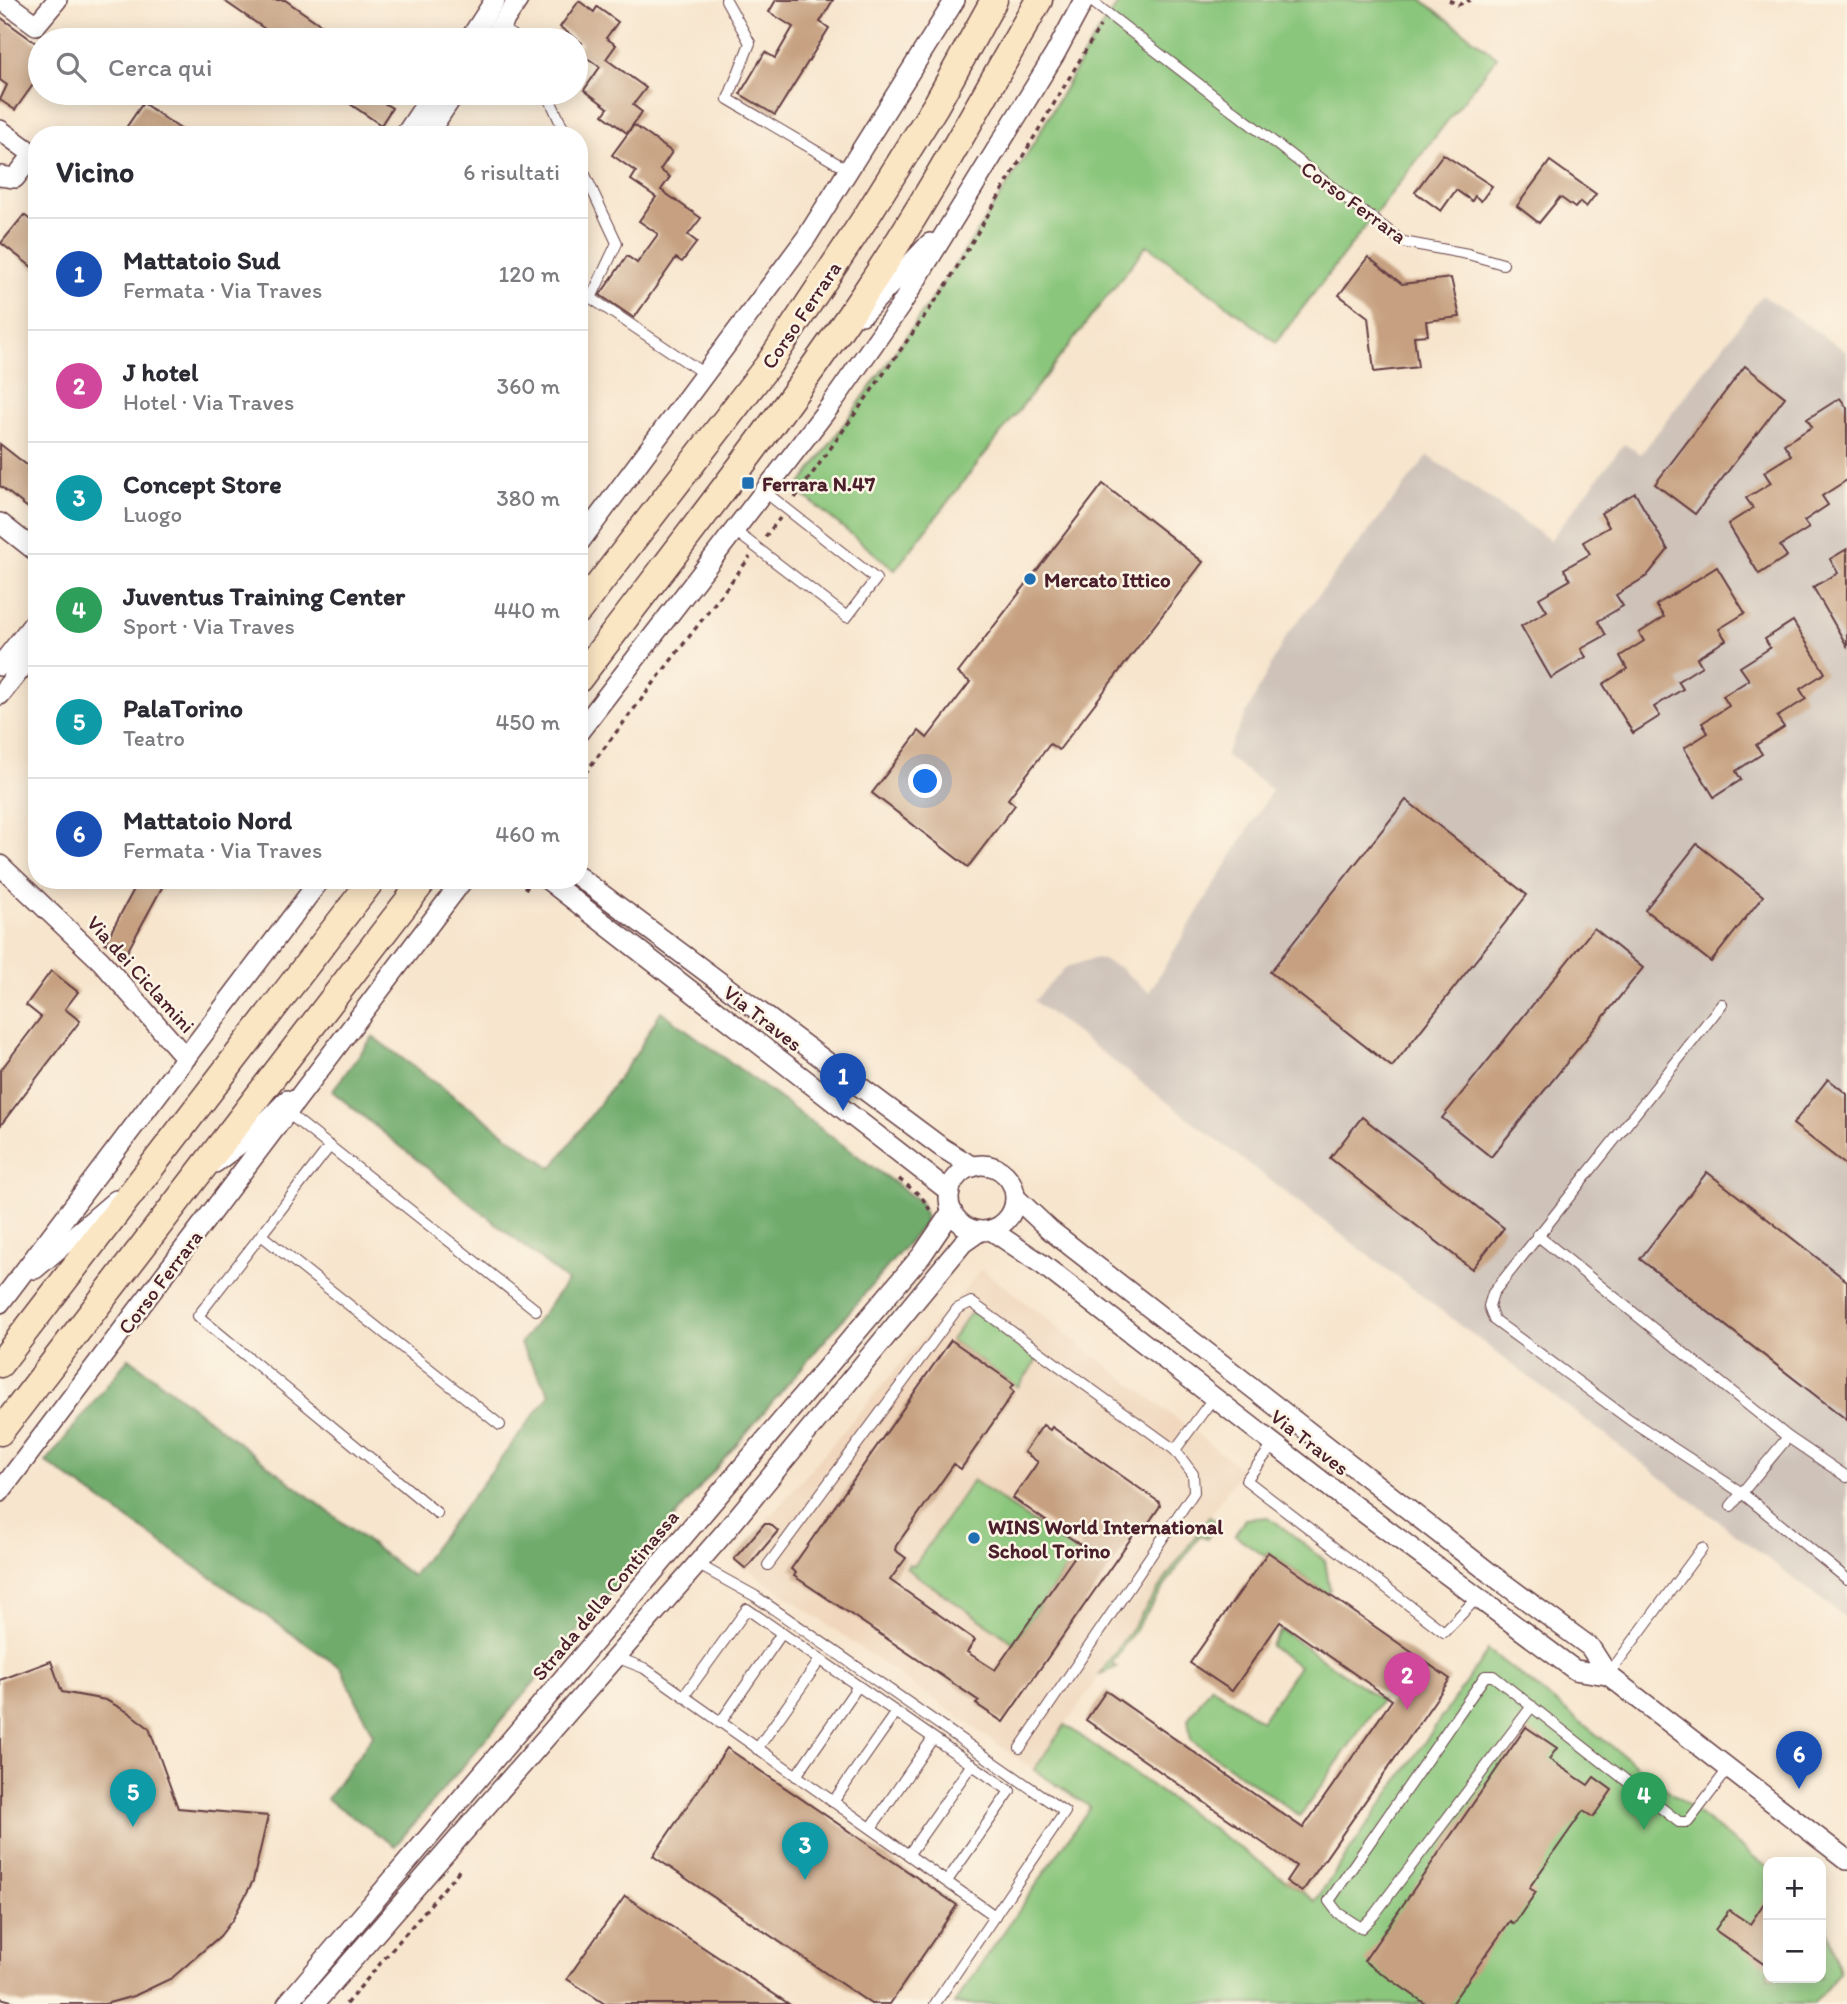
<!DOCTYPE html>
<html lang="it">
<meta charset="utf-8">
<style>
:root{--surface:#fff;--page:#f2f2f3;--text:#2b2b33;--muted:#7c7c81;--line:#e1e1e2;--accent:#ea580c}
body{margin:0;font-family:Itim,sans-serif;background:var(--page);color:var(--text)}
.controls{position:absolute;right:21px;bottom:21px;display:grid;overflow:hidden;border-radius:14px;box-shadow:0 4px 18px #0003}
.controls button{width:63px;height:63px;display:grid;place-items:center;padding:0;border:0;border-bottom:2px solid var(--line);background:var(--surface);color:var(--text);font:35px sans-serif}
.you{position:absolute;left:926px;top:782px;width:24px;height:24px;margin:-18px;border:5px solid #fff;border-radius:50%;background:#1a73e8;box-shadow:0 0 0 10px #1a73e833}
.badge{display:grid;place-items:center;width:46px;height:46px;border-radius:50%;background:var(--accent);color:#fff;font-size:23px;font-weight:700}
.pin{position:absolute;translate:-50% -58px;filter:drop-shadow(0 2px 4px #0008)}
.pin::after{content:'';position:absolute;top:37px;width:24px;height:21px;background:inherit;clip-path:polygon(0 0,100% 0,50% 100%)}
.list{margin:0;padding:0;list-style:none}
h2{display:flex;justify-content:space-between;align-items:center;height:91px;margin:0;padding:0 28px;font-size:30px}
h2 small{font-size:23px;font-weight:400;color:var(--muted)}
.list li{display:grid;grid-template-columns:46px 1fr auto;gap:21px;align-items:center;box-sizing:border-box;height:112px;padding:0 28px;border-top:2px solid var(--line)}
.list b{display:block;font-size:26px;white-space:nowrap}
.list p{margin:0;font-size:23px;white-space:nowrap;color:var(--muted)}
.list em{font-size:23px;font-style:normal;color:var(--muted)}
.icon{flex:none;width:38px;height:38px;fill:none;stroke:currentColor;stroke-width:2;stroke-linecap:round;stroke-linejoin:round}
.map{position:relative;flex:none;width:1847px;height:2004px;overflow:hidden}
.search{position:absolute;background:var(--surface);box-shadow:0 4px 18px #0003;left:28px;top:28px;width:560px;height:77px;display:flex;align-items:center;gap:18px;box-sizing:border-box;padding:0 24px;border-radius:38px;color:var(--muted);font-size:26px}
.panel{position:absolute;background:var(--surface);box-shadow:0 4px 18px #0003;left:28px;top:126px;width:560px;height:763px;border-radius:28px}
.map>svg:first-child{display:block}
.built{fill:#f0d6bc}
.industrial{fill:#cec2b9}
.green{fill:#8ac67c;stroke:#6a7254;stroke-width:2}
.forest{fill:#6fab6c;stroke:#5c654c;stroke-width:2}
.building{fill:#c6a080}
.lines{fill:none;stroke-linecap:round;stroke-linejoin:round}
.service-casing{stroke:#643d43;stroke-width:12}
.minor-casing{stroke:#643d43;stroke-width:22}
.secondary-casing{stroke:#643d43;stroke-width:29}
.path{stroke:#643d43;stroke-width:3.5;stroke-dasharray:5 5;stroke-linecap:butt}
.service{stroke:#fff;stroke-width:10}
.minor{stroke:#fff;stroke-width:19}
.secondary{stroke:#fbe6c4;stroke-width:26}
.poi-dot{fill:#1f6fb2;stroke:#fcf5e5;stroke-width:2.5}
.labels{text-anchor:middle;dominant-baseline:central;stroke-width:5;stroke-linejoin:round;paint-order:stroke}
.street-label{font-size:21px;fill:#4a1f2b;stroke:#fcf5e5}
.poi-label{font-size:21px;font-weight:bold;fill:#4a1f2b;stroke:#fcf5e5;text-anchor:start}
</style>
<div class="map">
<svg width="1847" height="2004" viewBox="0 0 1847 2004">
<rect width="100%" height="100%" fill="#fcf5e5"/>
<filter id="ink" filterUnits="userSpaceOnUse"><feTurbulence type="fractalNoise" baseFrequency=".0143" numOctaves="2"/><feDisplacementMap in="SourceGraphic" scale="14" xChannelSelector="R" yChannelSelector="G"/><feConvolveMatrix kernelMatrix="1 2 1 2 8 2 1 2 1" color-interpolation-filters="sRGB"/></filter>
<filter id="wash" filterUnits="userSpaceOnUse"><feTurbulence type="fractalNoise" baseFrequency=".00686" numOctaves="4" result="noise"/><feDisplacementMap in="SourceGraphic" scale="28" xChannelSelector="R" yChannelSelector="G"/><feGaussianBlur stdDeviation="1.57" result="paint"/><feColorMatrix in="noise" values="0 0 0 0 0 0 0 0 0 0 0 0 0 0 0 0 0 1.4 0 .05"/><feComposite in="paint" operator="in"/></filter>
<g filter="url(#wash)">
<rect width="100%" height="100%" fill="#f7e5cd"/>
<polygon class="built" points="982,1269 1242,1469 1034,1770 734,1559"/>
<polygon class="industrial" points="1762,295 1847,352 1847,1619 1034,1001 1066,967 1097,958 1119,967 1149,992 1272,790 1225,755 1272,663 1287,635 1428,456 1550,540 1624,444 1641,454"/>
<g class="green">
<path d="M1121,0H1422L1497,57L1276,342L1147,245L895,570L797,490C873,384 949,278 1019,167C1054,112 1081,51 1121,0Z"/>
<polygon points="975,1312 983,1313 1037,1360 1018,1387 951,1340 969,1315"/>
<polygon points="973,1480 1077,1553 1014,1643 906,1568 909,1564 914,1566"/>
<polygon points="1209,1516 1217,1522 1207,1539 1200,1535 1112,1663 1117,1667 1100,1674"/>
<polygon points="1269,1517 1325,1560 1330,1590 1328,1594 1268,1552 1265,1556 1235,1535 1245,1519"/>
<polygon points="1281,1630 1381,1700 1300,1816 1191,1740 1188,1719 1211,1686 1261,1721 1299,1666 1270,1646"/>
<polygon points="1488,1650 1768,1868 1768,1978 1821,1978 1821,1909 1823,1911 1840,1972 1813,2004 954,2004 1090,1807 1034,1770 1065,1725 1315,1901"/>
</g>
<polygon class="forest" points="661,1011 920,1202 926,1217 923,1225 395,1846 327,1799 373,1735 341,1668 46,1462 129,1358 412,1576 550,1394 520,1344 567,1281 332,1091 373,1037 552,1168 636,1054"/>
<g id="blocks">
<g class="building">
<polygon points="223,0 285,0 343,40 281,40"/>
<polygon points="776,0 833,0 820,22 829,28 775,115 740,94 765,52 775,58 793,27 769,12"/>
<polygon points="579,1 594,12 597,7 618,22 606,38 616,45 606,59 646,88 633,105 642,112 627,133 603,115 608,108 584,90 600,67 577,51 582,43 560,27"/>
<polygon points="0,17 40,46 40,75 15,110 0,100 7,85 0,80"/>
<polygon points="334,93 387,93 381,101 392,108 381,125"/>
<polygon points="143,103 189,135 121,135"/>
<polygon points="634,125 672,152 660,170 670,177 661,190 701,218 688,235 697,242 682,262 676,258 634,318 600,295 627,256 637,263 658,234 639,221 656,197 631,180 636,172 612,155"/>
<polygon points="1443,154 1492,186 1481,201 1475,196 1472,201 1456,190 1441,211 1415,192"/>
<polygon points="1550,161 1596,194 1586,207 1580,202 1575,208 1560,197 1539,223 1517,206"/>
<polygon points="24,215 37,225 37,271 1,243"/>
<polygon points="1368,257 1402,284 1451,278 1460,317 1426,321 1428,335 1414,336 1418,367 1374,372 1368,317 1339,295"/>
<polygon points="1745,366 1785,397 1695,514 1655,484"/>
<polygon points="1840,398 1847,408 1847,480 1822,496 1828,505 1804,521 1809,528 1780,546 1787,556 1759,574 1728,524 1753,508 1746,498 1771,483 1764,472 1791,455 1784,444 1812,427 1807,419"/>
<polygon points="0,444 37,473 37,515 0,486"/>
<polygon points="1103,484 1203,562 1059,750 1050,744 1008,799 1015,805 968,867 872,793 919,731 927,738 970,682 958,673"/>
<polygon points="1635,493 1668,550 1647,576 1616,595 1623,606 1598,621 1606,635 1581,649 1586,657 1551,678 1521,626 1547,611 1539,598 1570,580 1564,569 1590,554 1583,542 1609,527 1601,513"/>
<polygon points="1847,549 1847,646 1813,587 1838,573 1830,559"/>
<polygon points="1717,567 1745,613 1719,629 1726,640 1697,658 1702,666 1678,681 1683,689 1654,707 1660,716 1633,733 1603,684 1627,669 1620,656 1644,641 1639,633 1664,617 1656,605"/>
<polygon points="1793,621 1825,673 1800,689 1806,699 1777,717 1784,727 1756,745 1762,754 1736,771 1741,780 1714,797 1684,748 1708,733 1702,723 1729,706 1723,696 1749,680 1740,667 1770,648 1765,639"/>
<polygon points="1406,800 1527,895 1392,1067 1270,972"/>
<polygon points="1697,844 1763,896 1711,962 1645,910"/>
<polygon points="139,880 166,880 126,954 105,943"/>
<polygon points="1594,928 1643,968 1491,1157 1442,1118"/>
<polygon points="51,971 78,992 65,1009 80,1021 0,1126 0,1071 41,1017 26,1005"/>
<polygon points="1828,1079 1847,1094 1847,1166 1793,1124"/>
<polygon points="1362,1117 1504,1228 1472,1269 1330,1158"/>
<polygon points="1707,1172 1847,1281 1847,1420 1640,1259"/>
<polygon points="951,1340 1014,1384 1011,1388 1014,1392 961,1469 954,1464 896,1546 895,1550 906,1558 890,1580 975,1640 967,1652 995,1670 1082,1546 1013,1498 1038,1462 1024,1452 1043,1425 1050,1430 1052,1427 1159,1502 1160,1506 1141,1534 1136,1531 1003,1722 976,1704 979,1701 794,1576 796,1573 791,1569"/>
<polygon points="764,1524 770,1524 778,1531 746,1569 734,1559"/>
<polygon points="1268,1552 1450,1679 1302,1892 1286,1881 1296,1866 1086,1720 1106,1691 1303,1828 1392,1700 1280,1622 1232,1691 1190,1663"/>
<polygon points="51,1661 62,1692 106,1700 128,1712 149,1728 178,1808 268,1816 253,1881 233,1919 220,1936 172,1978 134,1996 105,2004 23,2004 0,1998 0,1680"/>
<polygon points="1526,1727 1557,1748 1549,1759 1588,1785 1594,1777 1612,1790 1593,1817 1583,1811 1529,1888 1536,1892 1514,1924 1510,1921 1451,2004 1426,2004 1364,1961"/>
<polygon points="727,1748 957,1905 890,2004 871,2004 653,1856"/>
<polygon points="625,1896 789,2004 605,2004 567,1979"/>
<polygon points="1768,1897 1768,1967 1715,1930 1729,1910 1750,1924"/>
</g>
</g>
</g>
<g filter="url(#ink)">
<use href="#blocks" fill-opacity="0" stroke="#643d43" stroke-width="2"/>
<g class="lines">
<defs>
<g id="service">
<polyline points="726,0 750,43 728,99 848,170"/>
<polyline points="1090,0 1403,242 1468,254 1503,264"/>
<polyline points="499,27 520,40"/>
<polyline points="547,93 566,135"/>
<polyline points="579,162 617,243 591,298 706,375"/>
<polyline points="735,531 847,617 876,579 765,492"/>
<polyline points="1722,1004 1493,1293 1489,1306 1494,1320 1630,1420 1742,1493 1847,1579"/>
<polyline points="289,1114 536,1310"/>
<polyline points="330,1146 261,1235 500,1425"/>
<polyline points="261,1235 198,1316 437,1513"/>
<polyline points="1537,1235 1788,1437"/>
<polyline points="1274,1444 1246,1480 1444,1632 1477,1598"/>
<polyline points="1731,1506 1788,1437 1847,1477"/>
<polyline points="697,1564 755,1596 1065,1812 935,2004"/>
<polyline points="768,1565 957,1309 971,1302 1175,1450"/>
<polyline points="616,1657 644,1668 995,1916"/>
<polyline points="1608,1675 1702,1548"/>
<polyline points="684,1696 747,1609 1010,1791 947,1881"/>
<polyline points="1532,1706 1374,1915 1361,1928 1338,1913 1329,1901 1485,1676 1493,1676 1679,1822 1688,1822 1729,1768"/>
<polyline points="720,1723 782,1633"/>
<polyline points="1020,1748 1194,1492 1193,1474 1175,1450 1214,1397"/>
<polyline points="757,1749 820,1660"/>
<polyline points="796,1776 858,1686"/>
<polyline points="833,1802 896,1712"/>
<polyline points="871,1828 933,1738"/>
<polyline points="909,1854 972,1764"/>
</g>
<g id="minor">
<polyline points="2,0 36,25 57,0"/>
<polyline points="469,40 495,0"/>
<polyline points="491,40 518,0"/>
<polyline points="0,130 37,157"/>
<polyline points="405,135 433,93"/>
<polyline points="427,135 455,93"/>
<polyline points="0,176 15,178 33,155"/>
<polyline points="862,315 930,243"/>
<polyline points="0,523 37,552"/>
<polyline points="579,543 806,238 955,0"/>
<polyline points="0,666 37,619"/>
<polyline points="0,695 37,649"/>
<polyline points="579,732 830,406 899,308 1055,54 1084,0"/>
<polyline points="0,865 101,961 186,1058"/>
<polyline points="579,877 941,1147 973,1167"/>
<polyline points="548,880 950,1192"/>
<polyline points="215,1163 256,1132 287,1100"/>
<circle cx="982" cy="1198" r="33"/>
<polyline points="1016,1198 1050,1230 1491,1574 1590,1647 1608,1675 1847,1860"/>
<polyline points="991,1230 1043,1265 1336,1492 1575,1670 1608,1675"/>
<polyline points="35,1269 116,1200"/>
<polyline points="0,1303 320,880"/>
<polyline points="0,1492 463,880"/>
<polyline points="287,2004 922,1255 952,1211"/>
<polyline points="314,2004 725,1532 963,1243 980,1231"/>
</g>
<g id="secondary">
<polyline points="579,610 768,365 868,214 936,105 994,0"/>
<path d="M579,679C675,552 774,427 863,296C927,201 982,99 1039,0"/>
<polyline points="0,1364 372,880"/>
<polyline points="0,1432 424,880"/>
</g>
</defs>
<use href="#service" class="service-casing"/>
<use href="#minor" class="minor-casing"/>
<use href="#secondary" class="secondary-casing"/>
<g class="path">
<polyline points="1449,0 1458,5 1470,0"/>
<polyline points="795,498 944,289 1100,26"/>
<polyline points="765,537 780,518"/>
<polyline points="579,781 750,557"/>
<polyline points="516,880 532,892"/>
<polyline points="899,1179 921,1196 930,1210"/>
<polyline points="346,2004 462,1867"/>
</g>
<use href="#service" class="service"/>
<use href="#minor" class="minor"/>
<use href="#secondary" class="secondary"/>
</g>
</g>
<g class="poi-dot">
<rect x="741" y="476" width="14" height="14" rx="3.5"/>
<circle cx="1030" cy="579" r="7"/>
<circle cx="974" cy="1538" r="7"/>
</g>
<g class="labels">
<g class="street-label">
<text transform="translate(1354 202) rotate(36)">Corso Ferrara</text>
<text transform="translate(801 315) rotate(-56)">Corso Ferrara</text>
<text transform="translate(141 974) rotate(48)">Via dei Ciclamini</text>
<text transform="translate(763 1018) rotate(38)">Via Traves</text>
<text transform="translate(160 1282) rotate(-53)">Corso Ferrara</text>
<text transform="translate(1310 1442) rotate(38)">Via Traves</text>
<text transform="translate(605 1595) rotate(-50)">Strada della Continassa</text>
</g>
<g class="poi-label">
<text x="762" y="483">Ferrara N.47</text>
<text x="1044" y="579">Mercato Ittico</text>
<text x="988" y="1526">WINS World International<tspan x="988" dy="24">School Torino</tspan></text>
</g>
</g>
</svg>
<div class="controls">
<button>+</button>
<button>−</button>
</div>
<div class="you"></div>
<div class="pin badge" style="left:843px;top:1111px;background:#1a4fb4">1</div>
<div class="pin badge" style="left:1407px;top:1710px;background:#d1479c">2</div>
<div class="pin badge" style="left:805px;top:1880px;background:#0f9aa8">3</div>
<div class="pin badge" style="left:1644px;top:1830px;background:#2e9e5b">4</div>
<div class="pin badge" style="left:133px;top:1827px;background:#0f9aa8">5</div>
<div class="pin badge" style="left:1799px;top:1789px;background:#1a4fb4">6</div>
<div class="search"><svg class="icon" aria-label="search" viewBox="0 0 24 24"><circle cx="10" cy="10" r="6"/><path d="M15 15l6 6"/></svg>Cerca qui</div>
<section class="panel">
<h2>Vicino<small>6 risultati</small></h2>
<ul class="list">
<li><span class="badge" style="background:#1a4fb4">1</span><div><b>Mattatoio Sud</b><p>Fermata · Via Traves</p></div><em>120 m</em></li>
<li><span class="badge" style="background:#d1479c">2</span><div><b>J hotel</b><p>Hotel · Via Traves</p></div><em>360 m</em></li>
<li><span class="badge" style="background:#0f9aa8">3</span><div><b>Concept Store</b><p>Luogo</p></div><em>380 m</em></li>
<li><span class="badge" style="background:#2e9e5b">4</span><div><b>Juventus Training Center</b><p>Sport · Via Traves</p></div><em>440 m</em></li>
<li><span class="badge" style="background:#0f9aa8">5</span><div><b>PalaTorino</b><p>Teatro</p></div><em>450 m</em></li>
<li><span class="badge" style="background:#1a4fb4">6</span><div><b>Mattatoio Nord</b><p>Fermata · Via Traves</p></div><em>460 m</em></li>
</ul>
</section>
</div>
